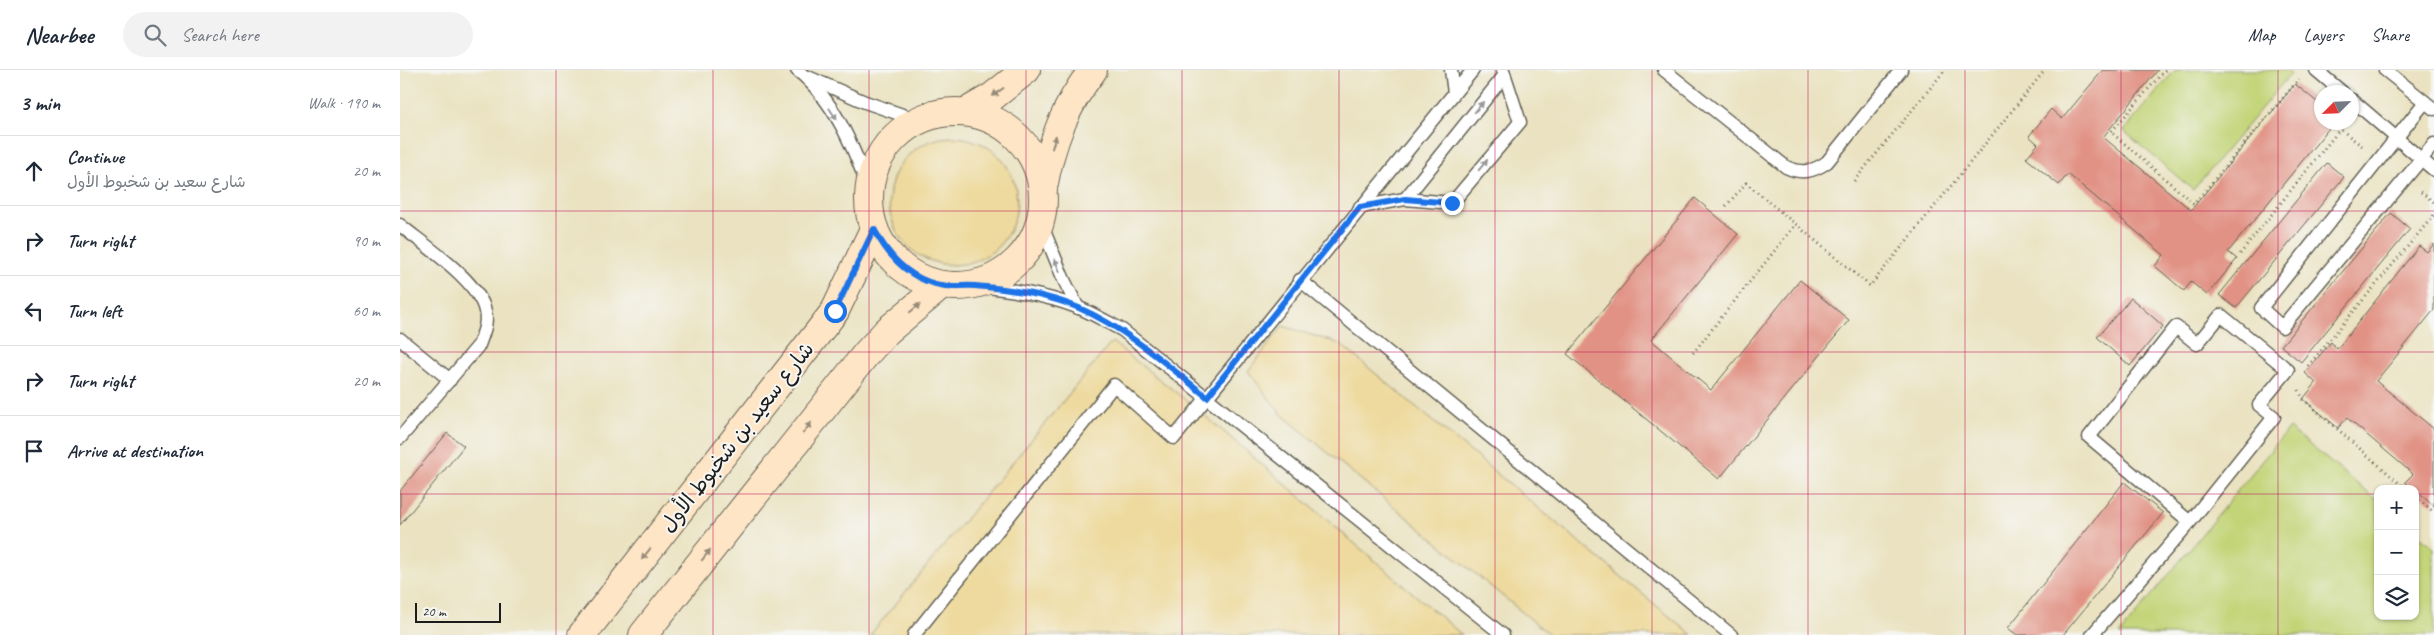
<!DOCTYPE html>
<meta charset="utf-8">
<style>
:root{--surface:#fff;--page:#f2f2f3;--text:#1f2937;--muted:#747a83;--line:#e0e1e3}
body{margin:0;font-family:Caveat,"Playpen Sans Arabic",sans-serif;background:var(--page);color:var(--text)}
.controls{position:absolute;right:15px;bottom:15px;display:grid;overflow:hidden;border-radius:10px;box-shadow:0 1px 4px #0004}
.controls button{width:45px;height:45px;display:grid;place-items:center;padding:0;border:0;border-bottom:1px solid var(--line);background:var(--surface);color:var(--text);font:25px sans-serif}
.compass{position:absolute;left:1914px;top:15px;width:45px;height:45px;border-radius:50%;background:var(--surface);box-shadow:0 1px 4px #0004;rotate:246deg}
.scale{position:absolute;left:15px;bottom:12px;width:86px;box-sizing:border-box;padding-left:5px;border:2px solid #1c1c1c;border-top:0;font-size:14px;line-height:18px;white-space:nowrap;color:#1c1c1c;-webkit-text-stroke:4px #f6f6f2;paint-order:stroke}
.stop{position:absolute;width:15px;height:15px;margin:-11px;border:4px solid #1a73e8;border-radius:50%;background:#fff}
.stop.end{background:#1a73e8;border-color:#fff;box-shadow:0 1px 5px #0008}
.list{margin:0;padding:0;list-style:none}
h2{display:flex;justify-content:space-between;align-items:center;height:65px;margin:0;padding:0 20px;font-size:21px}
h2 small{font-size:16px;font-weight:400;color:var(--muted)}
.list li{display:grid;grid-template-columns:32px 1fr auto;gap:15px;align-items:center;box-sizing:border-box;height:70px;padding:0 20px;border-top:1px solid var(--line)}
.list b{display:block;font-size:19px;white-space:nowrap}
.list p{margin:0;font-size:16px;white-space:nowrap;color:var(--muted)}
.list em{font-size:16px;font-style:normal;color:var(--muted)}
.icon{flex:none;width:28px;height:28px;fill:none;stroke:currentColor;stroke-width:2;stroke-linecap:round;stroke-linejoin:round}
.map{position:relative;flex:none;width:2034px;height:565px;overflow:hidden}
header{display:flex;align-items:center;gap:30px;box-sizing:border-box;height:70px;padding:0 25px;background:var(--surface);border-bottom:1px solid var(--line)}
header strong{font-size:24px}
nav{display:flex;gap:28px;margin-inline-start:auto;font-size:18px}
.search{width:350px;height:45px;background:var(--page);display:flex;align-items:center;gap:12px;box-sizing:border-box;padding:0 18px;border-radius:28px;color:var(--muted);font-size:19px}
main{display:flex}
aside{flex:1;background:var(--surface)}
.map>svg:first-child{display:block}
.green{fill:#c2d477;stroke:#6f784a}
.sand{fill:#eeda9e;stroke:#857b5d}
.building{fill:#e19284}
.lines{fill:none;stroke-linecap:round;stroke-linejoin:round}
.service-casing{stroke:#646155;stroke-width:15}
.secondary-casing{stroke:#646155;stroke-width:30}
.path{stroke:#646155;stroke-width:3;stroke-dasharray:1 4;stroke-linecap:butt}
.service{stroke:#fff;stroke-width:12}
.secondary{stroke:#fee5c5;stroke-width:28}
.oneway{fill:#988b79}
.oneway2{fill:#999}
.route{stroke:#1a73e8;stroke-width:6}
.grid{fill:none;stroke:#c2185b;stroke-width:1;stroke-opacity:0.55}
.labels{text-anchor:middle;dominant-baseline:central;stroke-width:4;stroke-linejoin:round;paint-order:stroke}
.street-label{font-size:21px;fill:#1c1c1c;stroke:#f6f6f2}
</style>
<header>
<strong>Nearbee</strong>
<div class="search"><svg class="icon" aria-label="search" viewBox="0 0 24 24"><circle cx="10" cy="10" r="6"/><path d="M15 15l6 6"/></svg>Search here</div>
<nav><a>Map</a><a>Layers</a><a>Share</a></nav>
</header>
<main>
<aside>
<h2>3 min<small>Walk · 190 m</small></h2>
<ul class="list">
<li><svg class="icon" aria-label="ahead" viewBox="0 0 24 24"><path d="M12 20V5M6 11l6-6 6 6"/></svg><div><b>Continue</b><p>شارع سعيد بن شخبوط الأول</p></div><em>20 m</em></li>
<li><svg class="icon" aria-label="right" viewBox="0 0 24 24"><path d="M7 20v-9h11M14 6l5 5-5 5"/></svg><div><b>Turn right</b></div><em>90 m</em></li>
<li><svg class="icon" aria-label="left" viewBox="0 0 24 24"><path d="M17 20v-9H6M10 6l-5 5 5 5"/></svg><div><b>Turn left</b></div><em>60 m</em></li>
<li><svg class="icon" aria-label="right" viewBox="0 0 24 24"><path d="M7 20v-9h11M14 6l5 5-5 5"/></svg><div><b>Turn right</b></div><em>20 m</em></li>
<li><svg class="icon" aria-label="arrive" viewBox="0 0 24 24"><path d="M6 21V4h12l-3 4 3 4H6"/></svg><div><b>Arrive at destination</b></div></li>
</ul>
</aside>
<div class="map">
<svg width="2034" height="565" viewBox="0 0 2034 565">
<rect width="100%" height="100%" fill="#f6f6f2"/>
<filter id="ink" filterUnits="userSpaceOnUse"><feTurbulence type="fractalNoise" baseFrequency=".02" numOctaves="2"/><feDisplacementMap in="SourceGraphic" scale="10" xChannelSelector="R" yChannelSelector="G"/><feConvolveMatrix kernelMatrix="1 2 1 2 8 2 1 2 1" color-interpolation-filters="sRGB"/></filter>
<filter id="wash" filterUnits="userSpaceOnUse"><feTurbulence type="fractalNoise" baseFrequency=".0096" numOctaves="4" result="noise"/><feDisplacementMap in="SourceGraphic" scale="20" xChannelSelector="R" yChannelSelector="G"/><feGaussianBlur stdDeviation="1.12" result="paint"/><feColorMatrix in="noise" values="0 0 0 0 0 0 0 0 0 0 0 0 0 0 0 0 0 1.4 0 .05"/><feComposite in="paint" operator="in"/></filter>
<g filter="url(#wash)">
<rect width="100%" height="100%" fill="#eae2c0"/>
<g class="green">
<polygon points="1775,0 1888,0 1891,3 1793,120 1724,61"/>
<polygon points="1889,358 1978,431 1978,546 2015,546 2015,462 2034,478 2034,565 1719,565"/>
</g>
<g class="sand">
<circle cx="553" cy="131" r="64"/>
<polygon points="883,256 940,274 1292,565 1150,565 881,344 848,301"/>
<polygon points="712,272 797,339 1062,565 470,565"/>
</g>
<g id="blocks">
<g class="building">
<polygon points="1703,0 1758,0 1703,67 1791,140 1895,14 1922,36 1922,52 1934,52 1828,182 1837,189 1807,225 1791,212 1784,221 1755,196 1764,185 1668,104 1659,115 1626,88 1638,74 1629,66 1651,39 1662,49"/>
<polygon points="1927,93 1944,107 1836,238 1819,225"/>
<polygon points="1295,128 1338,164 1251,270 1311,320 1400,210 1449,250 1319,409 1167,284"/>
<polygon points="1991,143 2010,159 1901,292 1881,276"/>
<polygon points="2034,174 2034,240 1976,311 2034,359 2034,436 2005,412 2013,404 1947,348 1938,358 1903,329 1916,313 1905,303 1931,272 1937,279 2019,176 2027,182"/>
<polygon points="1731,228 1763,256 1730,296 1697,267"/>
<polygon points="47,363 64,376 0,455 0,421"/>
<polygon points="1724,412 1763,443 1663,565 1617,565 1608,558"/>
</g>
</g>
</g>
<g filter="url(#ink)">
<use href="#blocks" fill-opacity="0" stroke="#646155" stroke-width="1"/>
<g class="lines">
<defs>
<g id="service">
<path d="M397,0C434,29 454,78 469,120"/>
<polyline points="1051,0 1054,23"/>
<path d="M1264,0L1386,97C1401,104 1413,102 1427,92L1501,0"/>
<polyline points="1916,0 1942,22"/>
<polyline points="1985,0 2034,39"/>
<polyline points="408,7 465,32 517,50"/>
<polyline points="1952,30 2034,100"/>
<polyline points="2025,32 1861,238 1882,257 2034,74"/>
<polyline points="1005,129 1104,6"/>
<polyline points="960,137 1005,129 1052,133 1120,52 1103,0"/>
<polyline points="640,151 664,210 678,238"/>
<path d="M0,155C24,175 79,211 85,241C88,253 83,264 79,275L0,368"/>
<polyline points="900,210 1331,565"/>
<path d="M571,215C607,219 643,224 677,237C692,243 707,252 722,260L1103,565"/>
<polyline points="0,269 50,310"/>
<polyline points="514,565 714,315 774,368 1073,0"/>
<polyline points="1692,565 1790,452 1874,347 1859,335 1888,300 1821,245 1797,274 1776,257 1689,367 1790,452"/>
</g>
<g id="secondary">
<polyline points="568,41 592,27 626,0"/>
<circle cx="556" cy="129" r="87"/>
<path d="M643,118C651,73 665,36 693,0"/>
<polyline points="182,565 435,241 474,159"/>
<polyline points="243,565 466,284 487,261 542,215"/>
</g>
</defs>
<use href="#service" class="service-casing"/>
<use href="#secondary" class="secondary-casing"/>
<g class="path">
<polyline points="1765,0 1711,62 1794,134 1899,9"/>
<polyline points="1944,52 1940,59 1962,76"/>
<polyline points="1454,111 1545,0"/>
<polyline points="2021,122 2034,132"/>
<polyline points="1326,136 1346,113 1470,216 1645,0"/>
<polyline points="1840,184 1940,59"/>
<polyline points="1293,283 1396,154"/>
<polyline points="1908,296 2034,145"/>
<polyline points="1899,320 1903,329 2006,419"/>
<polyline points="2015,427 2034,442"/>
</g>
<use href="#service" class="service"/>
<use href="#secondary" class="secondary"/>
</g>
<defs><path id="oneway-solid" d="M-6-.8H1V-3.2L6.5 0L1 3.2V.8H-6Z" transform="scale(1.25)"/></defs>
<g class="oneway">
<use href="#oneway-solid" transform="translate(598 22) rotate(144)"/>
<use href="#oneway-solid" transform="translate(654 72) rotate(-73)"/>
<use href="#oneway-solid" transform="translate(515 238) rotate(-40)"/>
<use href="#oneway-solid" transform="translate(407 358) rotate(-52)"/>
<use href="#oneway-solid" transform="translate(246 484) rotate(128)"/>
<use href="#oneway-solid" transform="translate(306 485) rotate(-52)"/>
</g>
<g class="oneway2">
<use href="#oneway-solid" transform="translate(1079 37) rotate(-51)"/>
<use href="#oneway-solid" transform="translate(433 44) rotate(57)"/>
<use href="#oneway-solid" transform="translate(1083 95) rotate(-50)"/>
<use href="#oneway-solid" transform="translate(657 195) rotate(-113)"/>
</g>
</g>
<g class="lines" filter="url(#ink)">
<path class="route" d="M435,241L474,159C489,188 511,211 545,216C555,217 565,215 575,216C610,219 646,224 679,238C727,259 766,294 807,327L960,137L1005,129L1052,133"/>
</g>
<path class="grid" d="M156,0V565M313,0V565M469,0V565M626,0V565M782,0V565M939,0V565M1095,0V565M1252,0V565M1408,0V565M1565,0V565M1721,0V565M1878,0V565M0,141H2034M0,282H2034M0,424H1978M2015,424H2034"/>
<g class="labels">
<g class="street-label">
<text transform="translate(337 367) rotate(-52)">شارع سعيد بن شخبوط الأول</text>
</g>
</g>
</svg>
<div class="controls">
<button>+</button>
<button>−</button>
<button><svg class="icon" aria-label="layers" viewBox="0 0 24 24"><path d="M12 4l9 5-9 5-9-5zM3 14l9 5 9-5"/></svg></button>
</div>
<svg class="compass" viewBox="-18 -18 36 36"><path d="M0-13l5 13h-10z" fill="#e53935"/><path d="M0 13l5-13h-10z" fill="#747a83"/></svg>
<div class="scale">20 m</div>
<div class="stop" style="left:435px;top:241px"></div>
<div class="stop end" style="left:1052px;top:133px"></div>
</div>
</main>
